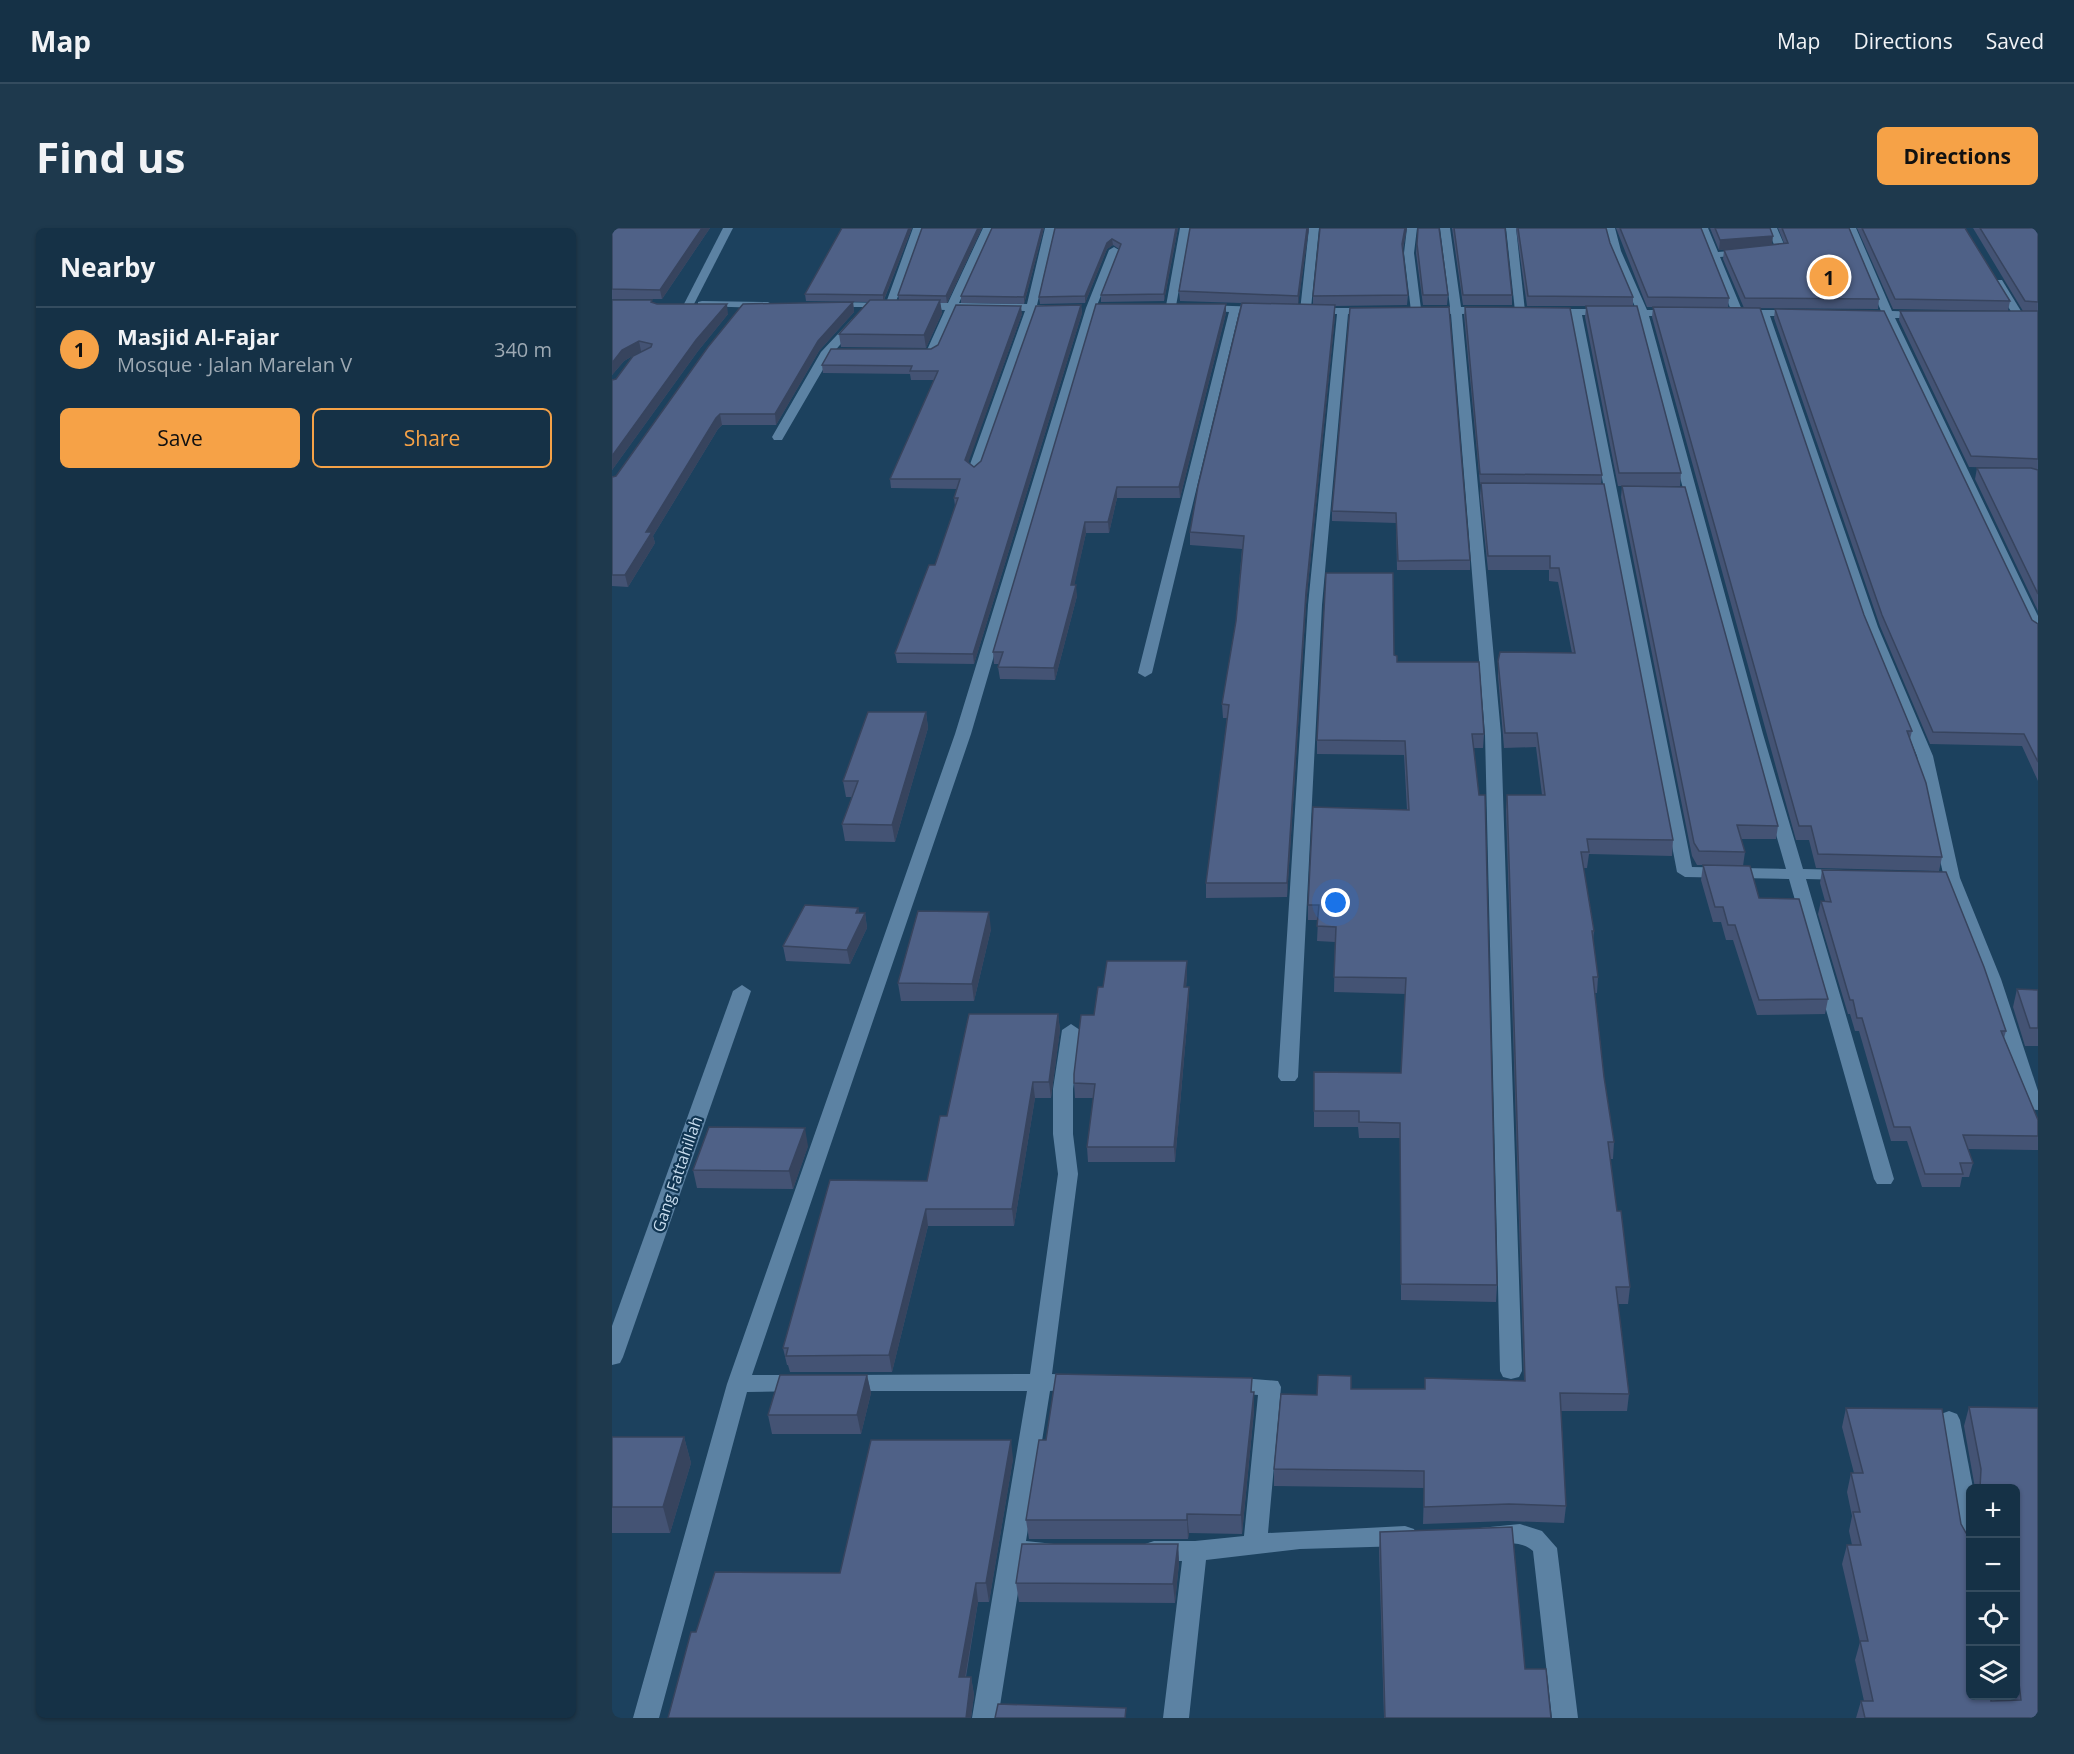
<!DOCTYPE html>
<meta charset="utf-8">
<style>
:root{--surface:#153146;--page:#1e394d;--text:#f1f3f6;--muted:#9da9b3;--line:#344c5f;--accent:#f6a247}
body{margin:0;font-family:"Open Sans",sans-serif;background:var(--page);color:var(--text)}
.controls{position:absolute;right:18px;bottom:18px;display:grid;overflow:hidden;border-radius:9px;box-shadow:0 2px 4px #0004}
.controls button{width:54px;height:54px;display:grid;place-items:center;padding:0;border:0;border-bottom:2px solid var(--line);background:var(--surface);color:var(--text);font:30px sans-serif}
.you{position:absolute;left:724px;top:675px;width:21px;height:21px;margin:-15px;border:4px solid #fff;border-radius:50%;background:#1a73e8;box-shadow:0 0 0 9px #1a73e833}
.badge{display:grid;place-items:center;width:39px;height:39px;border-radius:50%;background:var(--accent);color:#111;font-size:20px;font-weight:700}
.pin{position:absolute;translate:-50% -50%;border:3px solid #fff;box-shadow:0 2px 6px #0006}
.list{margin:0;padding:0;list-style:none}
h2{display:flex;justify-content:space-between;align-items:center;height:78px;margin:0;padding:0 24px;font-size:26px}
h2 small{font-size:20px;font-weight:400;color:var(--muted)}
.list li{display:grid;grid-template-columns:39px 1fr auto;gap:18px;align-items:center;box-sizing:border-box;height:84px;padding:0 24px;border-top:2px solid var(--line)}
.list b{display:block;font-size:22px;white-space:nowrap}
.list p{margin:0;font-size:20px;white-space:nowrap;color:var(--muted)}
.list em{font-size:20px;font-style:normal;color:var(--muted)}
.actions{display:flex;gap:12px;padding:18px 24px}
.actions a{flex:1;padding:14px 0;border:2px solid var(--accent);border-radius:9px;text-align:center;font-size:21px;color:var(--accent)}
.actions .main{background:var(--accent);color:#111}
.icon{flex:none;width:33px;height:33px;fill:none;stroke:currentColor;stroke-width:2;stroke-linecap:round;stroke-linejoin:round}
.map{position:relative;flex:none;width:1426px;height:1490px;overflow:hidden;border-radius:9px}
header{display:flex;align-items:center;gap:36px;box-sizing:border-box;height:84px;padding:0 30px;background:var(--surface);border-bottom:2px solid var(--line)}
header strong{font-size:28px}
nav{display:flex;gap:33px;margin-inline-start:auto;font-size:21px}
.intro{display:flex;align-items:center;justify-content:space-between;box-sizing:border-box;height:144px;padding:0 36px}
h1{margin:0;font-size:42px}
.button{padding:15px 27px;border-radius:9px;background:var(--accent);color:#111;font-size:21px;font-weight:700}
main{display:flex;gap:36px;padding:0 36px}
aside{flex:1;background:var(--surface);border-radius:9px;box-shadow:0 2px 4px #0004}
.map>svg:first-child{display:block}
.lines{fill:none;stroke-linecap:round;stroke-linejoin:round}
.minor{fill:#5c82a3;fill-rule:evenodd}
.wall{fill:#445374}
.shaded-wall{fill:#37445e}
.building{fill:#4f6187;stroke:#37445e;stroke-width:1.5}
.labels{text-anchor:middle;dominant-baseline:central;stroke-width:4.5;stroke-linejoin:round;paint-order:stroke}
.street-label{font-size:16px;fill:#c9ddef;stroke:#113653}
</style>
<header>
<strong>Map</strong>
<nav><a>Map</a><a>Directions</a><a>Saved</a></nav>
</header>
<div class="intro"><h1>Find us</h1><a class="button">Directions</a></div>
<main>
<aside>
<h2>Nearby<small></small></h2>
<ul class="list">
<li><span class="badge">1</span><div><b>Masjid Al-Fajar</b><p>Mosque · Jalan Marelan V</p></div><em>340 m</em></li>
</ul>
<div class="actions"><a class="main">Save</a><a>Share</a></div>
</aside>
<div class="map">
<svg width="1426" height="1490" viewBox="0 0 1426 1490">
<rect width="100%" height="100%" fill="#1c415e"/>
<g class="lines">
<g class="minor">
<polygon points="111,0 121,0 82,76 73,78 72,76"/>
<polygon points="301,0 311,0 282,79 212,79 212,75 216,74 274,75"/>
<polygon points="371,0 381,0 347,75 415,76 433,0 443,0 425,77 446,77 451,80 446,83 424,83 368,242 362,246 356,242 413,83 344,82 323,127 301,128 295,125 301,122 315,122 333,82 306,81 301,78 306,75 336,75"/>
<polygon points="568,0 578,0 564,78 559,81 554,78"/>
<polygon points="697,0 707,0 699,80 761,80 766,83 761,86 736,86 710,377 686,849 683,853 669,853 666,849 696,377 725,86 693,86 688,83"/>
<polygon points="795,0 805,0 802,25 809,81 838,79 828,0 838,0 849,79 875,79 880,82 875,85 850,86 889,506 910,1143 907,1149 899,1151 891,1149 888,1143 873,506 839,86 804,86 799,83 792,25"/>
<polygon points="894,0 904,0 913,83 908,86 903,83"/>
<path d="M993,0H1003L1009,23L1035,82H1064L1069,85L1064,88H1037L1151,506L1191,641L1233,642L1241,647L1233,652L1194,651L1282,951L1279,956H1265L1262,951L1177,651L1073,649L1065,644L959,87H936L931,84L936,81H1024L999,23ZM970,87L1026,88L1135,506L1174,641L1080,639Z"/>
<polygon points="1086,0 1096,0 1106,24 1163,19 1155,0 1165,0 1174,21 1169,24 1108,29 1130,82 1187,82 1192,85 1187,88 1158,88 1266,399 1321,528 1348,650 1389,751 1426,863 1426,882 1414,881 1411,877 1371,751 1332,650 1305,528 1252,399 1148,88 1121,87"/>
<polygon points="1234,0 1244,0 1280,83 1310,84 1315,87 1310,90 1283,90 1426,388 1426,407 1419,403 1272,90 1251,89 1246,86 1251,83 1269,83"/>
<polygon points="502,19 507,22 484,80 359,506 140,1147 189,1147 197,1149 200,1155 197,1161 189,1163 135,1164 47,1490 21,1490 115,1156 343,506 474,80 497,22"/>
<polygon points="1382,52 1390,52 1412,88 1411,90 1403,90 1381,54"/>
<polygon points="90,73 156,74 161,77 156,80 86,78 86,74"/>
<polygon points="591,77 650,79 655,82 650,85 627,84 540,445 533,449 526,445 617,84 587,82 587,78"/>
<polygon points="240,91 249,93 220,126 170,212 162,212 160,209 209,124"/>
<polygon points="130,757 139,763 11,1129 8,1135 0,1137 0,1098 121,763"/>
<polygon points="459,796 468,802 461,861 461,906 466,946 440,1146 476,1148 479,1154 476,1160 438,1163 414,1313 442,1316 445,1323 442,1330 411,1333 386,1490 360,1490 415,1163 232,1163 224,1161 221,1155 224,1149 232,1147 418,1146 446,946 441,906 441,861 450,802"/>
<polygon points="616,1149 666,1153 669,1159 656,1305 793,1298 802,1301 805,1308 802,1315 793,1318 688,1321 594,1332 577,1490 551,1490 570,1333 542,1333 533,1330 530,1323 533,1316 542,1313 583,1313 632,1308 646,1167 608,1164 605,1158 608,1152"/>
<polygon points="1337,1183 1345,1186 1348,1192 1361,1260 1358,1325 1349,1322 1346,1315 1326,1192 1329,1186"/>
<path d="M908,1296L930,1303L945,1320L966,1490H940L921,1323C906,1309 886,1320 868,1314L865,1307L868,1300Z"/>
<polygon points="1372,1468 1398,1468 1401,1490 1375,1490"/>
</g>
</g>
<g class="wall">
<polygon points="0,0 98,0 50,71 0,71"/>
<polygon points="230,0 300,0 272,72 287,72 286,67 310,0 370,0 335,75 328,75 330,85 314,120 229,119 227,106 256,74 194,73 193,66"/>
<polygon points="432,0 412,76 349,75 349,68"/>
<polygon points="443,0 566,0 552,73 489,74 489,67 507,21 501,17 495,21 473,75 428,76 427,69"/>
<polygon points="697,0 686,76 701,77 701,68 795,0 791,21 796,67 795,77 723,78 723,88 694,377 675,669 594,670 594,655 615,490 611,490 610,476 624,393 630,321 578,317 578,304 629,75 568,73 567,63"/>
<polygon points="806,0 827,0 836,67 835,77 811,77 804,25"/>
<polygon points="840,0 893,0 900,67 900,77 851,77"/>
<polygon points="904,0 994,0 998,15 1021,69 1021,78 1069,245 1068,258 1018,258 1166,598 1164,611 1129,611 1133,624 1131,638 1147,670 1216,771 1213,786 1145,787 1121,712 1114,712 1109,694 1101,694 1089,652 1091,637 1085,637 1080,628 1009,269 1010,258 1006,258 973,89 974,78 915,78"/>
<polygon points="1004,0 1089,0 1117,70 1116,80 1252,387 1300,503 1298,511 1330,629 1327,643 1204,640 1197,612 1184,612 1040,89 1041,79 1104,80 1035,79"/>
<polygon points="1098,0 1158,0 1160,17 1172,15 1166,0 1237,0 1267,71 1266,81 1132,80 1111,31 1112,22 1143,18 1107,22"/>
<polygon points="1245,0 1353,0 1398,73 1396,83 1281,81"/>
<polygon points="1361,0 1426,0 1426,241 1422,241 1426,242 1426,383 1363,251 1365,240 1402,240 1357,239 1287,92 1288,83 1411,83"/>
<polygon points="0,72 41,75 116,86 86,123 0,242 0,152 4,151 30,123 29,123 12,133 0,147 0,150"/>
<polygon points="241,74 242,84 207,123 164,197 110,197 106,201 41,308 43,315 16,359 0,358 0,249 4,248"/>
<polygon points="469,77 470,85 362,436 285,435 283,425 323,337 343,278 342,270 345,261 279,260 278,251 322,152 299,152 298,146 211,145 210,137 319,121 410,86 356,234 362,239 369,233"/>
<polygon points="853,79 990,247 989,256 1061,612 1060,628 977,626 975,640 971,640 982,703 981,713 986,749 985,765 983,765 992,849 1002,914 1001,931 998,931 1005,983 1018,1059 1016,1076 1006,1076 1017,1166 1015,1183 949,1183 954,1278 952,1295 896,1293 811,1296 812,1260 662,1258 662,1241 705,1167 739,1161 812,1161 912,1153 894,582 895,567 930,567 924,519 892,520 886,448 886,433 960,425 946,354 937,353 937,342 876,342 868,268 869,256 868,256 852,87"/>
<polygon points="738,80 858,332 858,342 785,342 784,295 720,293 720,283"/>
<polygon points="1163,81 1420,392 1426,396 1426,553 1410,518 1318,516 1268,398 1162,90"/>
<polygon points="614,85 568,270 505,270 497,305 474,305 462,357 465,368 443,452 388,451 386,439 387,436 382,436 381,424"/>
<polygon points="782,427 785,434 872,506 871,520 862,520 885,1057 884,1074 789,1072 788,910 747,910 746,899 702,899 702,844 789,845 794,766 722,764 723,714 705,713 706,692 696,692 696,677 795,582 792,527 705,526 705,512"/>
<polygon points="314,484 316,500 283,614 233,613 230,596 240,569 234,569 231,553"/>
<polygon points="1210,642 1394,803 1392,810 1426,892 1426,922 1356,921 1361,935 1357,949 1350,949 1348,959 1310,959 1295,913 1279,913 1247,803 1243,803 1238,786 1236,786 1206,686 1209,673 1213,673 1208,655"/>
<polygon points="246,680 247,685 253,685 255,700 238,736 174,733 171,718"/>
<polygon points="379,701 362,773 289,773 286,755"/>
<polygon points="575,747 574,759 577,759 577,774 563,934 476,934 475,919 482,870 463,870 462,855 482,787 491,759"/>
<polygon points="1405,761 1426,762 1426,818 1413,818 1401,779"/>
<polygon points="446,786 448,802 439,870 423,870 402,998 316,998 280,1144 178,1144 176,1137 175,1137 171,1120 315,953 335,888"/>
<polygon points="196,918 181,961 85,960 81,942"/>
<polygon points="255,1147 259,1165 249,1206 160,1206 156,1187"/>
<polygon points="640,1164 642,1183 630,1306 577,1305 576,1311 417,1311 414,1292 434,1212"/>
<polygon points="1357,1179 1426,1180 1426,1490 1244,1490 1249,1473 1252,1473 1243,1432 1248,1414 1230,1336 1235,1317 1240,1317 1237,1303 1240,1288 1235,1264 1239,1245 1242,1245 1230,1199 1234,1180 1330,1181 1349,1296 1354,1305 1359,1307 1359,1467 1379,1467 1379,1473 1400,1472 1400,1467 1404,1467 1404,1260 1363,1260 1352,1198"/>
<polygon points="0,1209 72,1209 79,1235 58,1305 0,1305"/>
<polygon points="401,1231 377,1374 366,1374 354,1449 359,1449 362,1467 359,1490 56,1490 84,1404 228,1345"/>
<polygon points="768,1304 913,1441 939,1490 772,1490 767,1323"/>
<polygon points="566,1316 567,1335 563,1375 407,1374 404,1355"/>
</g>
<g class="shaded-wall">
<polygon points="90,0 98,0 50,71 48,62"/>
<polygon points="297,0 300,0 271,74 271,67"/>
<polygon points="366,0 370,0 335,75 334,68"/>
<polygon points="430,0 432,0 412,76 412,69"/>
<polygon points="564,0 566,0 552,73 552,66"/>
<polygon points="695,0 697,0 686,78 686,68"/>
<polygon points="793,0 795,0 790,25 790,16"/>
<polygon points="1161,8 1160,17 1107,22 1108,12"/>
<polygon points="500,11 501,17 495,21 473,75 473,68 495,15"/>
<polygon points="328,72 330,85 314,120 312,107"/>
<polygon points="241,74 242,84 207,123 164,197 163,186 206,113"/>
<polygon points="115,76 116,86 86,123 0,242 0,228 84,112"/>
<polygon points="614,76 614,85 568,270 567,259"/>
<polygon points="469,77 470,85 362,436 361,426"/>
<polygon points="723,77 723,88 694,377 675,669 675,655 694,364"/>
<polygon points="409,78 410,86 354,241 353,232"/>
<polygon points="27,113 29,123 12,133 0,147 0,150 0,135 10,122"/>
<polygon points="108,186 110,197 106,201 41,308 43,315 16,359 13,347 34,304 104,190"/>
<polygon points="505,259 505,270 497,305 496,294"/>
<polygon points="473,294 474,305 460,368 459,357"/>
<polygon points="464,357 465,368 443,452 442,440"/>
<polygon points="314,484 316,500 283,614 280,597"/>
<polygon points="246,680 249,694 253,685 255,700 238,736 235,722 244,685"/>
<polygon points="377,684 379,701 362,773 360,756"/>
<polygon points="575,733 575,747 573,774 572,759"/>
<polygon points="577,759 577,774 563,934 562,919"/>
<polygon points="446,786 448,802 439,870 437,854"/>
<polygon points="421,854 423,870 402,998 400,981"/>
<polygon points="193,900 196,918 181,961 177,943"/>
<polygon points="314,981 316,998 280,1144 277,1127"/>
<polygon points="255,1147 259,1165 249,1206 245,1187"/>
<polygon points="642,1164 642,1183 630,1306 629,1287"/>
<polygon points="72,1209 79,1235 58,1305 51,1279"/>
<polygon points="399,1212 401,1231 377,1374 374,1355"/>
<polygon points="575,1286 577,1305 576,1311 575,1292"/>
<polygon points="566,1316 567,1335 563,1375 561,1356"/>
<polygon points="364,1355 366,1374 350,1467 347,1449"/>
<polygon points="359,1449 362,1467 359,1490 354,1490"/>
</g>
<g class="building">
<polygon points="0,0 90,0 48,62 0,61"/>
<polygon points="230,0 297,0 271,67 193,66"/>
<polygon points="310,0 366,0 334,68 286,67"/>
<polygon points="380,0 430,0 412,69 349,68"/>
<polygon points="443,0 564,0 552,66 489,67 509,16 500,11 495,15 473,68 427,69"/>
<polygon points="578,0 695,0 686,68 567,63"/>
<polygon points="708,0 793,0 790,16 796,67 701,68"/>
<polygon points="806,0 827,0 836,67 811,67 805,16"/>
<polygon points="842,0 893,0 900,67 851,67"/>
<polygon points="906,0 994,0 998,15 1021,69 916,68"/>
<polygon points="1008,0 1089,0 1117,70 1036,69"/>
<polygon points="1103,0 1158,0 1161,8 1108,12"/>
<polygon points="1170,0 1237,0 1267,71 1133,70 1112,22 1176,15"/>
<polygon points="1250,0 1353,0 1398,73 1283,71"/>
<polygon points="1368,0 1426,0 1426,74 1413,73"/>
<polygon points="0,72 40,72 39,74 45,76 115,76 84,112 0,228 0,152 4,151 21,128 39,119 40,116 27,113 10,122 0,135"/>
<polygon points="258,72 328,72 312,107 227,106"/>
<polygon points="241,74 206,113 163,186 108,186 104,190 34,304 40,304 13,347 0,347 0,249 4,248 96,119 131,76"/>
<polygon points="630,75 723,77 694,364 675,655 594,655 617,477 610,476 624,393 632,308 578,304 586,258"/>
<polygon points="484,76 614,76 567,259 505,259 496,294 473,294 459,357 464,357 442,440 386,439 391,424 381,424"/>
<polygon points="344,77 409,78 353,232 362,239 369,233 424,78 469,77 361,426 283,425 317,337 323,337 346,270 342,270 348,251 278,251 326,143 298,143 300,138 210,137 219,121 319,121 326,117"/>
<polygon points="974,78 1025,78 1069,245 1007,245"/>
<polygon points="837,79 858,332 786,333 784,285 720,283 738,80"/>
<polygon points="853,79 958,80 990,247 868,246"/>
<polygon points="1041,79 1148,80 1252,387 1300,503 1295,503 1314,555 1330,629 1206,626 1199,598 1187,598"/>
<polygon points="1163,81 1272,83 1420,392 1426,396 1426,534 1412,506 1321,504 1270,387"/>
<polygon points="1288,83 1426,83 1426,231 1359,228"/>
<polygon points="1365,240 1419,240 1426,242 1426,366"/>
<polygon points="869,255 992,256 1061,612 975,611 977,624 969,624 982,703 980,703 986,749 981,749 992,849 1002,914 996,914 1005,983 1009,983 1018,1059 1004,1059 1017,1166 948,1165 954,1278 897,1276 812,1279 812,1243 662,1241 669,1166 705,1167 706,1147 739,1148 739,1161 813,1161 813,1150 913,1153 895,567 933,567 925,505 893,505 886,433 888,424 963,425 947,340 938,340 938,328 876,328"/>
<polygon points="1010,258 1073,259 1166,598 1125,597 1133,624 1087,623 1082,615"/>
<polygon points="714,345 781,345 782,427 785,428 785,434 867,434 872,506 860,506 867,567 873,567 885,1057 789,1056 788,895 747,894 747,883 702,883 702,844 789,845 794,750 722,749 724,699 705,698 707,677 696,677 701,579 797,582 793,513 705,512"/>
<polygon points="256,484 314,484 280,597 230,596 246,553 231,553"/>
<polygon points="1091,637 1138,638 1147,670 1187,671 1216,771 1147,772 1123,697 1116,697 1111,679 1103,679"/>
<polygon points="1210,642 1334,644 1372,739 1394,803 1389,803 1426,892 1426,908 1351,907 1361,935 1348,935 1351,946 1313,946 1298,899 1282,899 1250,790 1245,790 1241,772 1238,772 1209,673 1219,674"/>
<polygon points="193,677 246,680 244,685 253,685 235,722 171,718"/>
<polygon points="306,683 377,684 360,756 286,755"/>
<polygon points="495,733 575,733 572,759 577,759 562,919 475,919 483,856 462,855 462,846 469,787 482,787 486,759 491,759"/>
<polygon points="1405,761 1426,762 1426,800 1418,800"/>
<polygon points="357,786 446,786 437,854 421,854 400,981 314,981 277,1127 174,1128 176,1120 171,1120 218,952 315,953 328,888 335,888"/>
<polygon points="97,899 193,900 177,943 81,942"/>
<polygon points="444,1146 640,1150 639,1164 642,1164 629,1287 575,1286 575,1292 414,1292 427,1212 434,1212"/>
<polygon points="168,1147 255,1147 245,1187 156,1187"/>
<polygon points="1357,1179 1426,1180 1426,1490 1253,1490 1249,1473 1261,1473 1248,1413 1256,1413 1235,1317 1249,1317 1241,1284 1248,1284 1239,1245 1251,1245 1234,1180 1330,1181 1349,1296 1354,1305 1359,1307 1359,1467 1379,1467 1379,1473 1409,1472 1406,1447 1404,1447 1404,1260 1368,1260 1369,1241"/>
<polygon points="0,1209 72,1209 51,1279 0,1279"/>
<polygon points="259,1212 399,1212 374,1355 364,1355 347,1449 359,1449 354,1490 56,1490 79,1404 84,1404 103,1344 228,1345"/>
<polygon points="900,1299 913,1441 934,1441 939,1490 773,1490 768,1304"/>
<polygon points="410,1316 566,1316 561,1356 404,1355"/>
<polygon points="386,1476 514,1480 513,1490 383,1490"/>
</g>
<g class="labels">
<g class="street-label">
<text transform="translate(65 946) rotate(-71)">Gang Fattahillah</text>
</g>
</g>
</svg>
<div class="controls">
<button>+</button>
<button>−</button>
<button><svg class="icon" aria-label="locate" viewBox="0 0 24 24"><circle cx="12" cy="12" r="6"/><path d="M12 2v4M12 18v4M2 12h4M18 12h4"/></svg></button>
<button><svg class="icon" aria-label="layers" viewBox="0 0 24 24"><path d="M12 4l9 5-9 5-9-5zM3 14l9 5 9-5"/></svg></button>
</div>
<div class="you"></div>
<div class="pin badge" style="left:1217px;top:49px">1</div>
</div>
</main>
